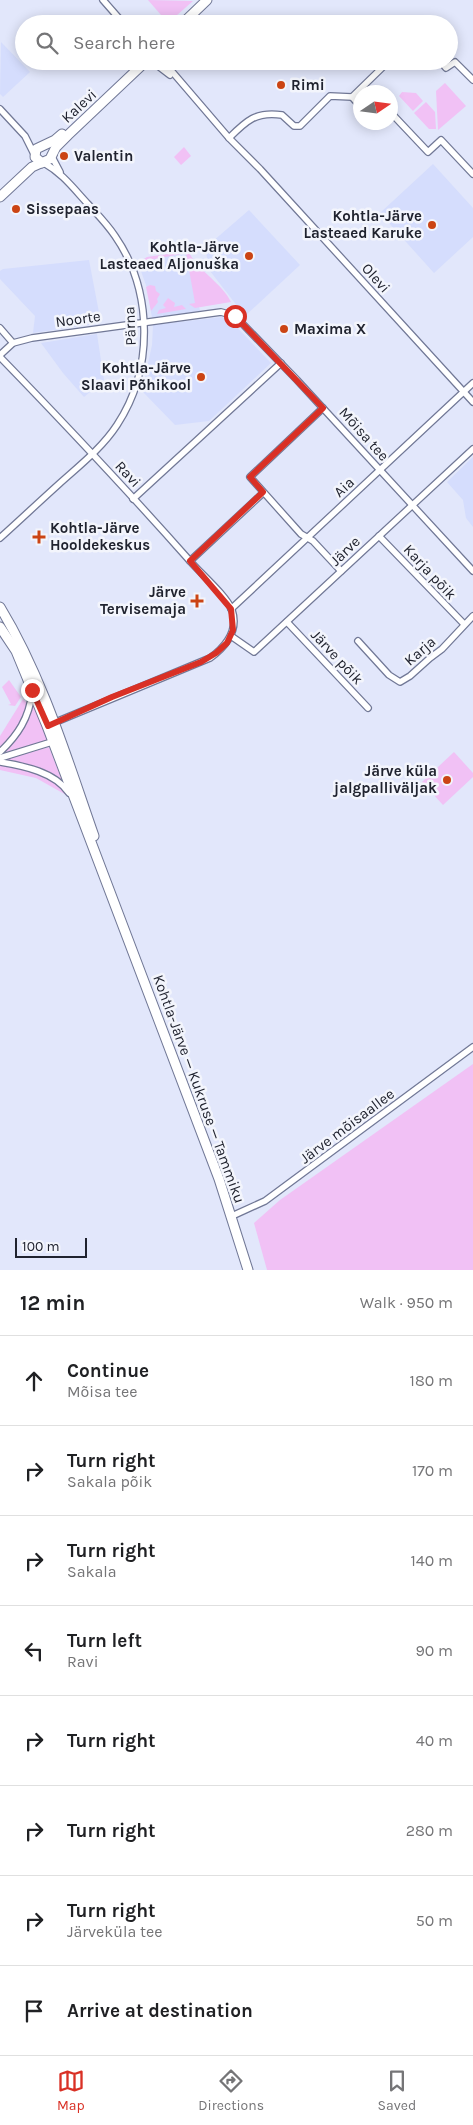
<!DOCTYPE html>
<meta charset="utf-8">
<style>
:root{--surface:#fff;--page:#f2f2f2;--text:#202124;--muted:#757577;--line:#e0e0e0;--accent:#d93025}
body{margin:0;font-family:Karla,sans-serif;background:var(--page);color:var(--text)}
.compass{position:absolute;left:353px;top:85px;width:45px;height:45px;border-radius:50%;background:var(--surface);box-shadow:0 2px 12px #0003;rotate:77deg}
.scale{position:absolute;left:15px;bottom:12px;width:72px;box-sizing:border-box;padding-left:5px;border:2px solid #20232f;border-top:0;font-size:14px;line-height:18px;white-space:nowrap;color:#20232f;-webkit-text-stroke:4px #f3f5fc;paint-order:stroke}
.stop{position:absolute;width:15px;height:15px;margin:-11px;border:4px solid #d93025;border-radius:50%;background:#fff}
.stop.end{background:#d93025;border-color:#fff;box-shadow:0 1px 5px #0008}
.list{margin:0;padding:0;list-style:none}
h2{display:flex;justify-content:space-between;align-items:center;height:65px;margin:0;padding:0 20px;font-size:21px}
h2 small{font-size:16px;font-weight:400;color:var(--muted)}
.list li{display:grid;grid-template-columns:32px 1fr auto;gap:15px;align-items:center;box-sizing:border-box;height:90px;padding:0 20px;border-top:1px solid var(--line)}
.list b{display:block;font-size:19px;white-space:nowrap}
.list p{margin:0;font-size:16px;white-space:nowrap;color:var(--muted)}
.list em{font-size:16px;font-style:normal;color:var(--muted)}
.icon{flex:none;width:28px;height:28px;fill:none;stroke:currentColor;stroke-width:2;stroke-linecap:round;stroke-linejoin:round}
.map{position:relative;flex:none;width:473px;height:1270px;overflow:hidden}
.search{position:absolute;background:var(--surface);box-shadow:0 2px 12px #0003;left:15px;right:15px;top:15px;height:55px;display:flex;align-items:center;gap:12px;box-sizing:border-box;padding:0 18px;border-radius:28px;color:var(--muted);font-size:19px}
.sheet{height:785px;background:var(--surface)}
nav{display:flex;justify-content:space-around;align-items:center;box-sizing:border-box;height:70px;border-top:1px solid var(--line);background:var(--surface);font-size:14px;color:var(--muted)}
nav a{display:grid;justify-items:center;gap:2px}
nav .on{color:var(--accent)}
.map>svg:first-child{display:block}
.built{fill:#d5ddfd}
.green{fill:#f1c1f5}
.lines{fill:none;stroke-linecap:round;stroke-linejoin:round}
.street-casing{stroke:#717896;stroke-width:8}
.secondary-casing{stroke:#717896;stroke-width:11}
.street{stroke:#fff;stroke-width:5.5}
.secondary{stroke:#fff;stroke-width:9}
.route{stroke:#d93025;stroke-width:6}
.poi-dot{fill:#cb4414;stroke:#f3f5fc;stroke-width:2}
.labels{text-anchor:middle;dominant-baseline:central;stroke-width:5;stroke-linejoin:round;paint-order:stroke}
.poi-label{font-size:15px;font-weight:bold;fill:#20232f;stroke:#f3f5fc;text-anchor:start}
.street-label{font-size:15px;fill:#20232f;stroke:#f3f5fc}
</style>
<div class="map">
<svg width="473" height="1270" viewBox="0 0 473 1270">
<rect width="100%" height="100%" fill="#e2e7fb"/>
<g class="built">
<polygon points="1,42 30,72 3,97 0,94"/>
<polygon points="433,164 473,208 473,237 434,273 380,213"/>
<polygon points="249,210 300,265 245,316 210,271 205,248"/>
<polygon points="188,251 200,311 152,318 147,288 137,260"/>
<polygon points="89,260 101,323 33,333 35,316 0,279 0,271 3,269"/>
<polygon points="222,317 230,320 271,363 209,421 175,425 142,391 152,345 153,325"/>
<polygon points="97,334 104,380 84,397 63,373 41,343"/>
<polygon points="473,457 473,527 466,518 463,500 447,482"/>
</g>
<g class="green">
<polygon points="148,0 193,1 168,23"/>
<polygon points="445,83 466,106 438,130 436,91"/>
<polygon points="402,92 416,93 423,101 413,111 399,96"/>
<polygon points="426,102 435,112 436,129 429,129 414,113"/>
<polygon points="184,147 191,156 181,165 174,157"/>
<path d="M188,251C198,271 222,283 231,302L195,308L189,304L195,303L186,253L150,260V264L144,259L147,257Z"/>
<polygon points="150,285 155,286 156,291 160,294 157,299 158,302 151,311 146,287"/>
<polygon points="168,298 175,303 174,307 182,305 186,309 157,314 159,310 166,308 163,305"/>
<polygon points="9,680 21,697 15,706 8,705 11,704 2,687"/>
<path d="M23,699L28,704C23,723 13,735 0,749V736Z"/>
<polygon points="35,706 47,740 3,753 22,731 33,707"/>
<polygon points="49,747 62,780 51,774 4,760"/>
<polygon points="454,752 473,773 473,777 443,805 422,782"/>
<path d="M0,765C17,766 62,778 68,796L36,778L0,770Z"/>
<polygon points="473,1064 473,1270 267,1270 254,1223 280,1200"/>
</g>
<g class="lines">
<defs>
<g id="street">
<polyline points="103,0 124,24"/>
<polyline points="163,61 229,138 260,169 473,402"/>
<polyline points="440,61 446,68 455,62 473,80"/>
<polyline points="153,62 170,75"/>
<polyline points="352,97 389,61"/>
<polyline points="0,109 25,136 34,154"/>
<polyline points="390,117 394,116 428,152 441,140 473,174"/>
<polyline points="377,122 382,122"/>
<path d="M229,138C246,121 256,111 282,115L294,126H300L330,96L352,97L360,106"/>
<polyline points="51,155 60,172"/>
<polyline points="0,328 13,343"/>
<polyline points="0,355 13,343 32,338 221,312 235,316 297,380 473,571"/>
<path d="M0,357C65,424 128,491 190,561C201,574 226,595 232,610C239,631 225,647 210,658L51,724"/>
<polyline points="323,408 250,477 301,534 313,541 341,571"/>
<polyline points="133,499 281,363"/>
<polyline points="379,536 464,624"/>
<path d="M0,538C20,520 39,502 59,484C79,466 102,448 117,425C154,369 153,291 115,236C107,224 97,214 88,204C74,189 62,173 44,163"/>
<polyline points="190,561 263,493"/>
<polyline points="231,609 473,383"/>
<polyline points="287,622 368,708"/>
<polyline points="231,636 254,652 473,449"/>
<polyline points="358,641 389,675 400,682 410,676 430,658 442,649 473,616"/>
<path d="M0,752C18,735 29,718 32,693"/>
<polyline points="0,758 55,741"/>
<path d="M0,762C24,766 55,772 69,793"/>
<polyline points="232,1216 265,1201 473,1047"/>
</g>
<g id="secondary">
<polyline points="182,24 207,0"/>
<polyline points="42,163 35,157 36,149 55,140 62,134"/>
<polyline points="0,197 32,167 50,159 56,147 68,135 142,65 151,62"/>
<path d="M0,607C43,678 67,759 94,836"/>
<polyline points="0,627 16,651 47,726 219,1179 248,1270"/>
</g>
</defs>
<use href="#street" class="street-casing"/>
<use href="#secondary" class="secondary-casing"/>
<use href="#street" class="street"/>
<use href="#secondary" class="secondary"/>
</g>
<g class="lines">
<polyline class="route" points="32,690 48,726 112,697 201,662 216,653 227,643 233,630 231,609 190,561 263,492 250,477 323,408 235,316"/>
</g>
<g class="poi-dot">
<circle cx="281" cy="85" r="5"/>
<circle cx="64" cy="156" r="5"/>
<circle cx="16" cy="209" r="5"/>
<circle cx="432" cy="225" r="5"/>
<circle cx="249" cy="256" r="5"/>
<circle cx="284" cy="329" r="5"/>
<circle cx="201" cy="377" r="5"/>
<path d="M36.5 529.5h5v5h5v5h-5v5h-5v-5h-5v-5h5z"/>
<path d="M194.5 593.5h5v5h5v5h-5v5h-5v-5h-5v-5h5z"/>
<circle cx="447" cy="780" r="5"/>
</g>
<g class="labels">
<g class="poi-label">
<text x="291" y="85">Rimi</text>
<text x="74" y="156">Valentin</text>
<text x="26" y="209">Sissepaas</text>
<text x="422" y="216" text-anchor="end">Kohtla-Järve<tspan x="422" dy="17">Lasteaed Karuke</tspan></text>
<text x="239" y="247" text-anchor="end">Kohtla-Järve<tspan x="239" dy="17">Lasteaed Aljonuška</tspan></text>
<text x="294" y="329">Maxima X</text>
<text x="191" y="368" text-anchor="end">Kohtla-Järve<tspan x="191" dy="17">Slaavi Põhikool</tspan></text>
<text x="50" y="528">Kohtla-Järve<tspan x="50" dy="17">Hooldekeskus</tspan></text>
<text x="186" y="592" text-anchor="end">Järve<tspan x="186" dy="17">Tervisemaja</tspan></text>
<text x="437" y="771" text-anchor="end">Järve küla<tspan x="437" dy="17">jalgpalliväljak</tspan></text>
</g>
<g class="street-label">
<text transform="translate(79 106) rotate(-43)">Kalevi</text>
<text transform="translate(376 278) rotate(48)">Olevi</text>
<text transform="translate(78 319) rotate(-8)">Noorte</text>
<text transform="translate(130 326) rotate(-92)">Pärna</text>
<text transform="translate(364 434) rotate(48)">Mõisa tee</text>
<text transform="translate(128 474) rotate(47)">Ravi</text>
<text transform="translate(344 487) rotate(-43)">Aia</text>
<text transform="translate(345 551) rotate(-44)">Järve</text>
<text transform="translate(430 572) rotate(47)">Karja põik</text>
<text transform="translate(420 651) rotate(-41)">Karja</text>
<text transform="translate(337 657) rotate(47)">Järve põik</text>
<text transform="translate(199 1089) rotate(70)">Kohtla-Järve — Kukruse — Tammiku</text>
<text transform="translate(347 1126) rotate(-37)">Järve mõisaallee</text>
</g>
</g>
</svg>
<svg class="compass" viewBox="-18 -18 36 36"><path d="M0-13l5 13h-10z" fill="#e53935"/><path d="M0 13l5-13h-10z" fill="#757577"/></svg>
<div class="scale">100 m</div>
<div class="stop" style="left:235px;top:316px"></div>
<div class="stop end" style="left:32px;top:690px"></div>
<div class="search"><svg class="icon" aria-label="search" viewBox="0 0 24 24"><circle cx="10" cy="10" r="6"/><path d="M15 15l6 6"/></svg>Search here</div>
</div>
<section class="sheet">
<h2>12 min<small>Walk · 950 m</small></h2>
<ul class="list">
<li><svg class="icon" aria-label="ahead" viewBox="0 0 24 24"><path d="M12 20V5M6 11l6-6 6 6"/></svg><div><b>Continue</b><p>Mõisa tee</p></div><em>180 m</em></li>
<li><svg class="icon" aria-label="right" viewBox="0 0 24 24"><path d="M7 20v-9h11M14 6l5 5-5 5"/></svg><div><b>Turn right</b><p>Sakala põik</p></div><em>170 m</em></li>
<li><svg class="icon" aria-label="right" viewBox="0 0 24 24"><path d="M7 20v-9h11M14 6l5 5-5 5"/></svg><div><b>Turn right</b><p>Sakala</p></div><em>140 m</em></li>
<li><svg class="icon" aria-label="left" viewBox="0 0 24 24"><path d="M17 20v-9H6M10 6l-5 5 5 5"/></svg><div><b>Turn left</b><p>Ravi</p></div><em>90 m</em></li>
<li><svg class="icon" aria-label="right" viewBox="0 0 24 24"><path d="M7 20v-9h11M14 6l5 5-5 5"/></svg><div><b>Turn right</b></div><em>40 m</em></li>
<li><svg class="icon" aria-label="right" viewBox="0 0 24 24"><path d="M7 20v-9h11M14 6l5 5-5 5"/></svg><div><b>Turn right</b></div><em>280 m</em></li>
<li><svg class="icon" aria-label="right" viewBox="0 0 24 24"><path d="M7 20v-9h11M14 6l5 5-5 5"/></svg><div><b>Turn right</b><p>Järveküla tee</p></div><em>50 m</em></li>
<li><svg class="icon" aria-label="arrive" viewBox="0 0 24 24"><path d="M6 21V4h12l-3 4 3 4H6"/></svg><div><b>Arrive at destination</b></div></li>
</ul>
</section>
<nav>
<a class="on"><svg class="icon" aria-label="map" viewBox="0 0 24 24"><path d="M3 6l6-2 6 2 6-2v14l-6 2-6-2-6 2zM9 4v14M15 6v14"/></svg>Map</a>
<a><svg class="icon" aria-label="directions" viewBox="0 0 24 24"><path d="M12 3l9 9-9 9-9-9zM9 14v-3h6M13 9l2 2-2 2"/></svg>Directions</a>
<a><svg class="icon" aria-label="saved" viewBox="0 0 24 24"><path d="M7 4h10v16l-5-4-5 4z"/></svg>Saved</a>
</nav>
